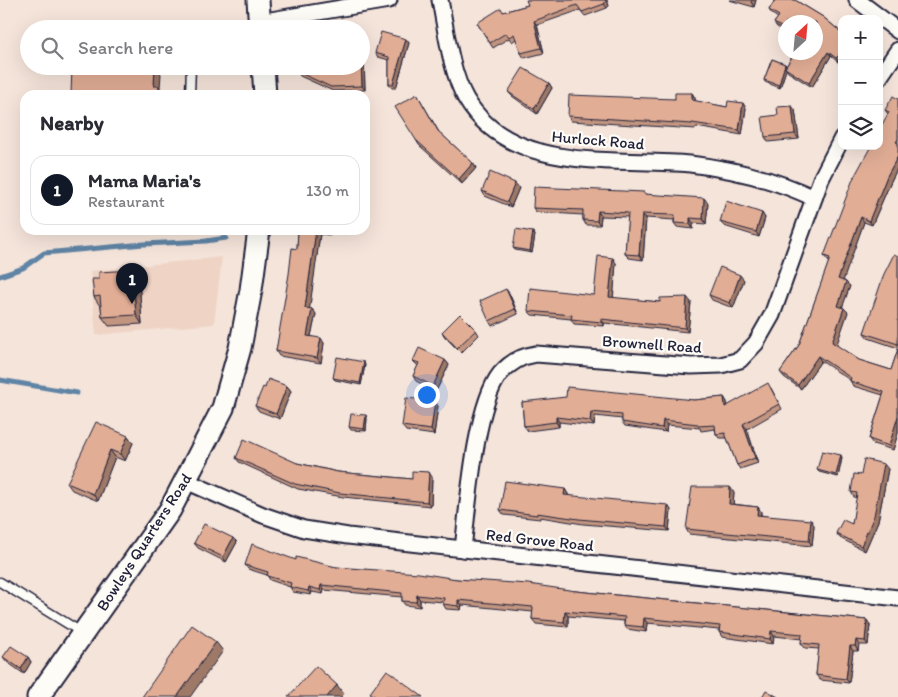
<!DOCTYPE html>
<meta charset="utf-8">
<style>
:root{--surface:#fff;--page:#f2f2f3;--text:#2b2b33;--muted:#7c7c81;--line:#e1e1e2;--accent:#111827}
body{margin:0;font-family:Itim,sans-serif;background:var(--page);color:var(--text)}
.controls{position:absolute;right:15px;top:15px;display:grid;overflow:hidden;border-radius:10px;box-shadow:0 5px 20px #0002}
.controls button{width:45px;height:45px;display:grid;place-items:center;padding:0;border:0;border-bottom:1px solid var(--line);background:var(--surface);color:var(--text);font:25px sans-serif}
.compass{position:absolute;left:778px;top:15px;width:45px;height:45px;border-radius:50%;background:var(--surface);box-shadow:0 5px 20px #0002;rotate:26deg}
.you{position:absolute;left:426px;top:394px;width:18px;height:18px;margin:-12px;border:4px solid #fff;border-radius:50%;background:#1a73e8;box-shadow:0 0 0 8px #1a73e833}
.badge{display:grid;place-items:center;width:32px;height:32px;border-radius:50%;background:var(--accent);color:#fff;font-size:16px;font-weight:700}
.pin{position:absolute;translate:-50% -41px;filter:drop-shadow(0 1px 2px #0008)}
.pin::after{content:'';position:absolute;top:26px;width:18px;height:15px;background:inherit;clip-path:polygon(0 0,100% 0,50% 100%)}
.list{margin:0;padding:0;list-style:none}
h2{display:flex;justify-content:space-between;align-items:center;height:65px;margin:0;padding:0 20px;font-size:21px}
h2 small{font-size:16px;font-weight:400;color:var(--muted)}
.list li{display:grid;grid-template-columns:32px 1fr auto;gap:15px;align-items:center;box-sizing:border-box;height:70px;margin:0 10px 10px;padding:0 10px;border:1px solid var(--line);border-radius:15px}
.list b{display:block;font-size:19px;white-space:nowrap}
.list p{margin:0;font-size:16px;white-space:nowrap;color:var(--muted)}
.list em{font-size:16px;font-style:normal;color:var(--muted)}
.icon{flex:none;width:28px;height:28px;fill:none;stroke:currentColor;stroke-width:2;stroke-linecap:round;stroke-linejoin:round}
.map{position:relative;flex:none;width:898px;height:697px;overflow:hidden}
.search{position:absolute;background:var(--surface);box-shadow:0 5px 20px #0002;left:20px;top:20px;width:350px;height:55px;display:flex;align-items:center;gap:12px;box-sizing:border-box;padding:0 18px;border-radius:28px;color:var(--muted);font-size:19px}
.panel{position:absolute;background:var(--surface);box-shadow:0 5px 20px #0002;left:20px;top:90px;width:350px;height:145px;border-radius:15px}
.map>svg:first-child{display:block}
.built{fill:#efd4c5}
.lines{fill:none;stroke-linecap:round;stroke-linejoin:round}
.stream{stroke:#6184a5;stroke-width:5}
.lane-casing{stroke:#22223b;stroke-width:11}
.street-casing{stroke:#22223b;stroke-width:19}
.secondary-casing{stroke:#22223b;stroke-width:25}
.lane{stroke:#fdfcf7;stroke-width:8}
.street{stroke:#fdfcf7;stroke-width:15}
.secondary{stroke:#fdfcf7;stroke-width:21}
.wall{fill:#c29580;stroke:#22223b}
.shaded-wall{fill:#9e7968;stroke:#22223b}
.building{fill:#e1ad95;stroke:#22223b}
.labels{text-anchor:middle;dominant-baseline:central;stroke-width:4.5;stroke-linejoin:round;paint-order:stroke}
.street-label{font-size:16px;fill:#22223b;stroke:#fdfcf7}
</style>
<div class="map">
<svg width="898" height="697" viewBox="0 0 898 697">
<rect width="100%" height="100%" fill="#f5e4da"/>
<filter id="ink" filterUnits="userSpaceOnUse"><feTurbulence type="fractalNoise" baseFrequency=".02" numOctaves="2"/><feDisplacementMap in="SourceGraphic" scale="10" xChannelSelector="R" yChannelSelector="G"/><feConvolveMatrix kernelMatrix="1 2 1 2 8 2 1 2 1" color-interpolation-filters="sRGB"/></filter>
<g filter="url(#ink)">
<polygon class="built" points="222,257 214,324 96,335 90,271"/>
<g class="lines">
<g class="stream">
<polyline points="0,276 23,268 44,253 144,244 206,241 226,238"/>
<polyline points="0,380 77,393"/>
</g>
<defs>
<g id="lane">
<polyline points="190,95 191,66"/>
<polyline points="0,582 81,632"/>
</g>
<g id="street">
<path d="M440,0C446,30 451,73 466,99C511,175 616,157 690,164C733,169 774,179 814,198"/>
<polyline points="857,0 898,31"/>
<polyline points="259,22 389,0"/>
<polyline points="879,78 898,50"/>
<polyline points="186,481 263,515 304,529 348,536 898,598"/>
<path d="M463,549C468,506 475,406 500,374C510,362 522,356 536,354L691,366L721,365L740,360L756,343L772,315L821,179L842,138"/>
</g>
<g id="secondary">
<polyline points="258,0 260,29"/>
<polyline points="263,66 265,95"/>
<polyline points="38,697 170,510 223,408 240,348 251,290 259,230"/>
</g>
</defs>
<use href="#lane" class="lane-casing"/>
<use href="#street" class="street-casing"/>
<use href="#secondary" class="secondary-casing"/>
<use href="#lane" class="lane"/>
<use href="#street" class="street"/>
<use href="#secondary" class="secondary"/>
</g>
<g class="wall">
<polygon points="527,0 607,0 609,6 607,8 585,16 580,10 537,25 544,53 524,58 521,53 516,39 512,42 509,38 493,48 477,23 503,12 528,5"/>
<polygon points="729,0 756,0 754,7"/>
<polygon points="775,0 795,0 823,17 842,33 842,60 839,63 831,56 812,87 788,72 786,69 780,88 765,82 764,80 772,59 785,64 786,66 794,54 798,56 801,52 816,52 816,22 786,22 786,32 777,27 774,23 778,18 772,14 769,10"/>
<polygon points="406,39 409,43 396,88 392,88 389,84 389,60 378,57 375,53"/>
<polygon points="361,55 364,59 365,90 333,91 300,76 298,72"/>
<polygon points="549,83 552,88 537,114 512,96 508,92"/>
<polygon points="692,93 695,98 695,101 727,107 746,108 742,135 696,127 696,129 571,121 568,116 675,99"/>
<polygon points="417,94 439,132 473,163 476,168 462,184 419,145 416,140"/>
<polygon points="898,99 898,167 891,181 872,225 864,222 843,280 846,282 850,286 842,307 844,308 848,312 836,345 859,360 891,370 898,349 898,433 893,450 873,444 869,439 883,395 853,386 850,380 821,361 801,389 784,377 780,372 799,345 829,262 828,261 824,256 888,114 885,110"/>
<polygon points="795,110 799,139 768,142 765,137 778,115"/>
<polygon points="515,183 519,188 511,207 485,196 482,191"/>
<polygon points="645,194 708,203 706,224 693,223 693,229 677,227 674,223 674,220 646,218 643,260 629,258 625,254 628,217 601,216 600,225 586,225 583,220 583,215 536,212 533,208"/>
<polygon points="762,213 765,218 759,237 724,226 720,222"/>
<polygon points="298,230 330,230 330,235 320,234 309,309 312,309 316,314 311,336 324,343 321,363 279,356 276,351 297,249"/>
<polygon points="535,235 532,253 515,250 513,248"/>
<polygon points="898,256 898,348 868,338 864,333"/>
<polygon points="616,263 613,298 660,302 691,302 688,332 604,323 604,326 574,324 571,319 532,315 528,311 594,295"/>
<polygon points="132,270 139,279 142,324 109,326 102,317 101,306 100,306 94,297 99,279"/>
<polygon points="744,280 733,308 712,300 709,295"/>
<polygon points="509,293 518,314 492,326 489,321"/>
<polygon points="476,330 479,335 461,353 445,337 442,332"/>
<polygon points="445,360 449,365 436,391 416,381 413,376 418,366 413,361"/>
<polygon points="365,365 361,385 335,380 333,378"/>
<polygon points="287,386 291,391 280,419 259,411 255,406 265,388"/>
<polygon points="771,388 782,409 747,429 758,463 740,469 737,465 727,438 719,438 716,434 715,429 701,431 700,428 667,425 666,432 625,426 622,422 622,419 595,416 594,426 559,422 559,427 528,431 524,426 522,402 694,400 724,397 727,402 727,406"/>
<polygon points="438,406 434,435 406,431 402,426"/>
<polygon points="367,418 366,431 351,430 349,427"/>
<polygon points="128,436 133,443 125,461 115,457 98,501 72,490 67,483"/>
<polygon points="841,455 842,458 838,477 819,472 817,470"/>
<polygon points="236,458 297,463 338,472 412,479 432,477 431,506 343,497 298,489 239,462"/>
<polygon points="888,469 878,521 865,551 840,538 836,533 852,524 857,498 854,497 851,492 861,475"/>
<polygon points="565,489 568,494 568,496 671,510 669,531 583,524 540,517 540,519 504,515 500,510"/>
<polygon points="734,492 733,504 758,507 761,512 761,515 814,525 812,546 689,534 686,529"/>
<polygon points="233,538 237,542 226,562 198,548 194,543"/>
<polygon points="296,560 336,567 867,620 870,625 868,645 859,645 858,651 853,651 849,683 820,680 816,675 819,649 805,648 801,643 802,639 774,636 773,644 722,637 719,632 719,630 647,623 646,632 627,629 624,625 624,621 568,616 568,627 536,624 532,619 533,612 462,605 461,610 446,609 443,604 443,602 420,600 420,607 405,605 402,601 402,597 324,590 323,594 312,592 311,595 293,592 290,587 270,580 267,575 248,569 245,565"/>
<polygon points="3,657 28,657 31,662 24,674 7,662"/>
</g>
<g class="shaded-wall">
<polygon points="605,0 607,0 609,6 607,8 604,4"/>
<polygon points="752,0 756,0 754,7 751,2"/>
<polygon points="534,21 537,25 544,53 541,48"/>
<polygon points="406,39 409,43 396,88 393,84"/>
<polygon points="828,52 831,56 812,87 809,83"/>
<polygon points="842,52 842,60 839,63 836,58"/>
<polygon points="361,55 364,59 365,90 362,86"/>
<polygon points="785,64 787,67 780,88 779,85"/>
<polygon points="155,66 161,74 160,88 165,95 158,95 154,86"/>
<polygon points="549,83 552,88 537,114 534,109"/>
<polygon points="692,93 695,98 695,105 692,100"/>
<polygon points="743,103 746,108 742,135 739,130"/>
<polygon points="792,106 795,110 799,139 795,134"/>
<polygon points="898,156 898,167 891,181 872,225 869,221 887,176"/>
<polygon points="473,163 476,168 462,184 459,179"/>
<polygon points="515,183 519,188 511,207 507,202"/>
<polygon points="704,198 708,203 706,224 703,219"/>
<polygon points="598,211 601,216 600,225 597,221"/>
<polygon points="762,213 765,218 759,237 756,232"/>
<polygon points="642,214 646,218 643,260 639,255"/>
<polygon points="861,217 864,222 842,284 838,279"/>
<polygon points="690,218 693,223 693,229 690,224"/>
<polygon points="316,230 320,234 309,313 305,308"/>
<polygon points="326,230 330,230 330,235"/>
<polygon points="533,232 535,235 532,253 530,251"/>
<polygon points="613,258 616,263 613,302 609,297"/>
<polygon points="132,270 139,279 142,324 136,315"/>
<polygon points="740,275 744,280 733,308 730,303"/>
<polygon points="846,282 850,286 841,311 838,306"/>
<polygon points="506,289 509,293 518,314 515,309"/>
<polygon points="687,297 691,302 688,332 685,328"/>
<polygon points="844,308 848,312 836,347 832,342"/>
<polygon points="312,309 316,314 310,340 307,336"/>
<polygon points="601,319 604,323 604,326 601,322"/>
<polygon points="321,338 324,343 321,363 317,358"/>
<polygon points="818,356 821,361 801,389 798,385"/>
<polygon points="445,360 449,365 436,391 433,386"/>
<polygon points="364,362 365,365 361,385 360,383"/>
<polygon points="287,386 291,391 280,419 276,414"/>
<polygon points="724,397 727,402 728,412 725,407"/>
<polygon points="435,401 438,406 434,435 431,430"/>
<polygon points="591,412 595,416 594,426 590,421"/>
<polygon points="366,415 367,418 366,431 364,429"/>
<polygon points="898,416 898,433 893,450 889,446"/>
<polygon points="556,417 559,422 559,427 556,422"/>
<polygon points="663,420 667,425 666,432 662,428"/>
<polygon points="743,424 747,429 758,463 755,458"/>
<polygon points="128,436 133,443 125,461 120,454"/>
<polygon points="110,450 115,457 98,501 93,494"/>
<polygon points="841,455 842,458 838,477 836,475"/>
<polygon points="884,464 888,469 878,521 865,551 861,546"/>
<polygon points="429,472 432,477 431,506 427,502"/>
<polygon points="730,487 734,492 733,508 729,504"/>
<polygon points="565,489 568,494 567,500 564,495"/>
<polygon points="668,505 671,510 669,531 666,527"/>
<polygon points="758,507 761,512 760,519 757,515"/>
<polygon points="811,520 814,525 812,546 809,541"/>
<polygon points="233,538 237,542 226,562 223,557"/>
<polygon points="321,585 324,590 323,594 320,590"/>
<polygon points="309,587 312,592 311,595 308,591"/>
<polygon points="417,595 420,600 420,607 416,602"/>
<polygon points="458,600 462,605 461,610 458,606"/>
<polygon points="565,611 568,616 568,627 564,622"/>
<polygon points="644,618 647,623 646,632 643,627"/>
<polygon points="867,620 870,625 868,645 865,641"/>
<polygon points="771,631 774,636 773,644 770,639"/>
<polygon points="856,640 859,645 858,651 855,646"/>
<polygon points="216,642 223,651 190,697 177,697"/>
<polygon points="850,646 853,651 849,683 846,679"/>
<polygon points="28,657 31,662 24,674 21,669"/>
<polygon points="337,685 344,694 341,697 327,697"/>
</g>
<g class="building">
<polygon points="526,0 605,0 606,1 604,4 582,12 577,5 534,21 541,48 521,53 514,34 509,37 506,33 490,43 477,23 501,8 503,12 528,5"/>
<polygon points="775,0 795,0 823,17 842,33 842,52 836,58 828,52 809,83 785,68 794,54 798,56 801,52 816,52 816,22 786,22 786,30 774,23 779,16 769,10"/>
<polygon points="381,32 406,39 393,84 389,84 389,57 375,53"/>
<polygon points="361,58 362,86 331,87 298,72 300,66 361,66"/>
<polygon points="772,59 785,64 779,85 764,80"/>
<polygon points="72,66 155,66 154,86 159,86 158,95 71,95"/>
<polygon points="523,68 549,83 534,109 508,92"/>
<polygon points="675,93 692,93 692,100 727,107 728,101 743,103 739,130 692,123 692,124 568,116 569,95 675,99"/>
<polygon points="417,94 438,131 473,163 459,179 416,140 395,107"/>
<polygon points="893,96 898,99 898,139 896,142 898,143 898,156 887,176 869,221 861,217 838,279 846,282 838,306 844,308 832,342 859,360 891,370 898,349 898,416 889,446 869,439 884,392 850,381 851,378 818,356 798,385 780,372 799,345 830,258 824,256 853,179 871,146 879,146 879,130 889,112 885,110"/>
<polygon points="792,106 795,134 765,137 762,117 778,115 777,107"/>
<polygon points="490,172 515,183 507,202 482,191"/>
<polygon points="534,187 644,192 644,194 704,198 703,219 690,218 690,224 674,223 675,215 642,214 639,255 625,254 628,213 598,211 597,221 583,220 583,210 533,208"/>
<polygon points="726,201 762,213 756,232 720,222"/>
<polygon points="516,229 533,232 530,251 513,248"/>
<polygon points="298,230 316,230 305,308 312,309 307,336 321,338 317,358 276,351 289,274 292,248 297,249"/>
<polygon points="894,254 898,256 898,344 864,333 884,274"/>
<polygon points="598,256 613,258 609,297 660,302 660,298 687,297 685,328 601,319 601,322 571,319 572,315 528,311 530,288 594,295"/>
<polygon points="720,267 740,275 730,303 709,295"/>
<polygon points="132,270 136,315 102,317 100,296 94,297 92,279 99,279 99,272"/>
<polygon points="506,289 515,309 489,321 480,301"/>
<polygon points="460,314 476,330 457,348 442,332"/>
<polygon points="419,348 445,360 433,386 413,376 419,363 413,361"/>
<polygon points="337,357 364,362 360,383 333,378"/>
<polygon points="268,379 287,386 276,414 255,406 263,387 265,388"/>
<polygon points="768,383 779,404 743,424 755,458 737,465 725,433 716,434 715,425 698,426 698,424 663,420 662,428 622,422 622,415 591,412 590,421 556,417 556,422 524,426 522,402 566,397 567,387 694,400 724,397 725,407"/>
<polygon points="406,398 435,401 431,430 402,426"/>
<polygon points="351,414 366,415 364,429 349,427"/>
<polygon points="96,422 128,436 120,454 110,450 93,494 67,483"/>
<polygon points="244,439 297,463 338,472 412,479 412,471 429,472 427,502 340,493 295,484 236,458"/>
<polygon points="822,451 841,455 836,475 817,470"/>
<polygon points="864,459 884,464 874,516 861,546 836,533 843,520 852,524 857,493 851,492 854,474 861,475"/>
<polygon points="505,481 565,489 564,495 668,505 666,527 579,519 537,513 537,515 500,510"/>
<polygon points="692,487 730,487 729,504 758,507 757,515 811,520 809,541 686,529"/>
<polygon points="204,524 233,538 223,557 194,543"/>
<polygon points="252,544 296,560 296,557 336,567 419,573 457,579 528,584 576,591 867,620 865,641 856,640 855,646 850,646 846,679 816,675 819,645 801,643 802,634 771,631 770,639 719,632 720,626 644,618 643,627 624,625 625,617 565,611 564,622 532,619 533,607 458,600 458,606 443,604 444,598 417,595 416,602 402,601 402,593 321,585 320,590 309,587 308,591 290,587 291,583 267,576 268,572 245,565"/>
<polygon points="192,625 216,642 177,697 142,697"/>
<polygon points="11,646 28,657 21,669 3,657"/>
<polygon points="316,666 337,685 327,697 288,697"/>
<polygon points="387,670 423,697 376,697 370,693"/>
<polygon points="766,690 778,697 762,697"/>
</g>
</g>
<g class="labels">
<g class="street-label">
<text transform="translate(598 140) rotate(5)">Hurlock Road</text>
<text transform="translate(652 344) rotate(4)">Brownell Road</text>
<text transform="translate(540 540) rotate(6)">Red Grove Road</text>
<text transform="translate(144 542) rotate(-57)">Bowleys Quarters Road</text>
</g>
</g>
</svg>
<div class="controls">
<button>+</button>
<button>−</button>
<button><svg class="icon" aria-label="layers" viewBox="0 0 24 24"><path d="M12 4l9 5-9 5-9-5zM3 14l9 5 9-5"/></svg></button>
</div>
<svg class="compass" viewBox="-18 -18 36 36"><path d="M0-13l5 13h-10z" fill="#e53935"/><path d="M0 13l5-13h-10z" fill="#7c7c81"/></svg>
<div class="you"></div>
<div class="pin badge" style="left:132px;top:304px">1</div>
<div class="search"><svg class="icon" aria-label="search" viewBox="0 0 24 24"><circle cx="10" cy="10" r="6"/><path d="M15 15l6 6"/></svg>Search here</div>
<section class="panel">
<h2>Nearby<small></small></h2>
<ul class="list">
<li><span class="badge">1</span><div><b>Mama Maria's</b><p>Restaurant</p></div><em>130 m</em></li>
</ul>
</section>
</div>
